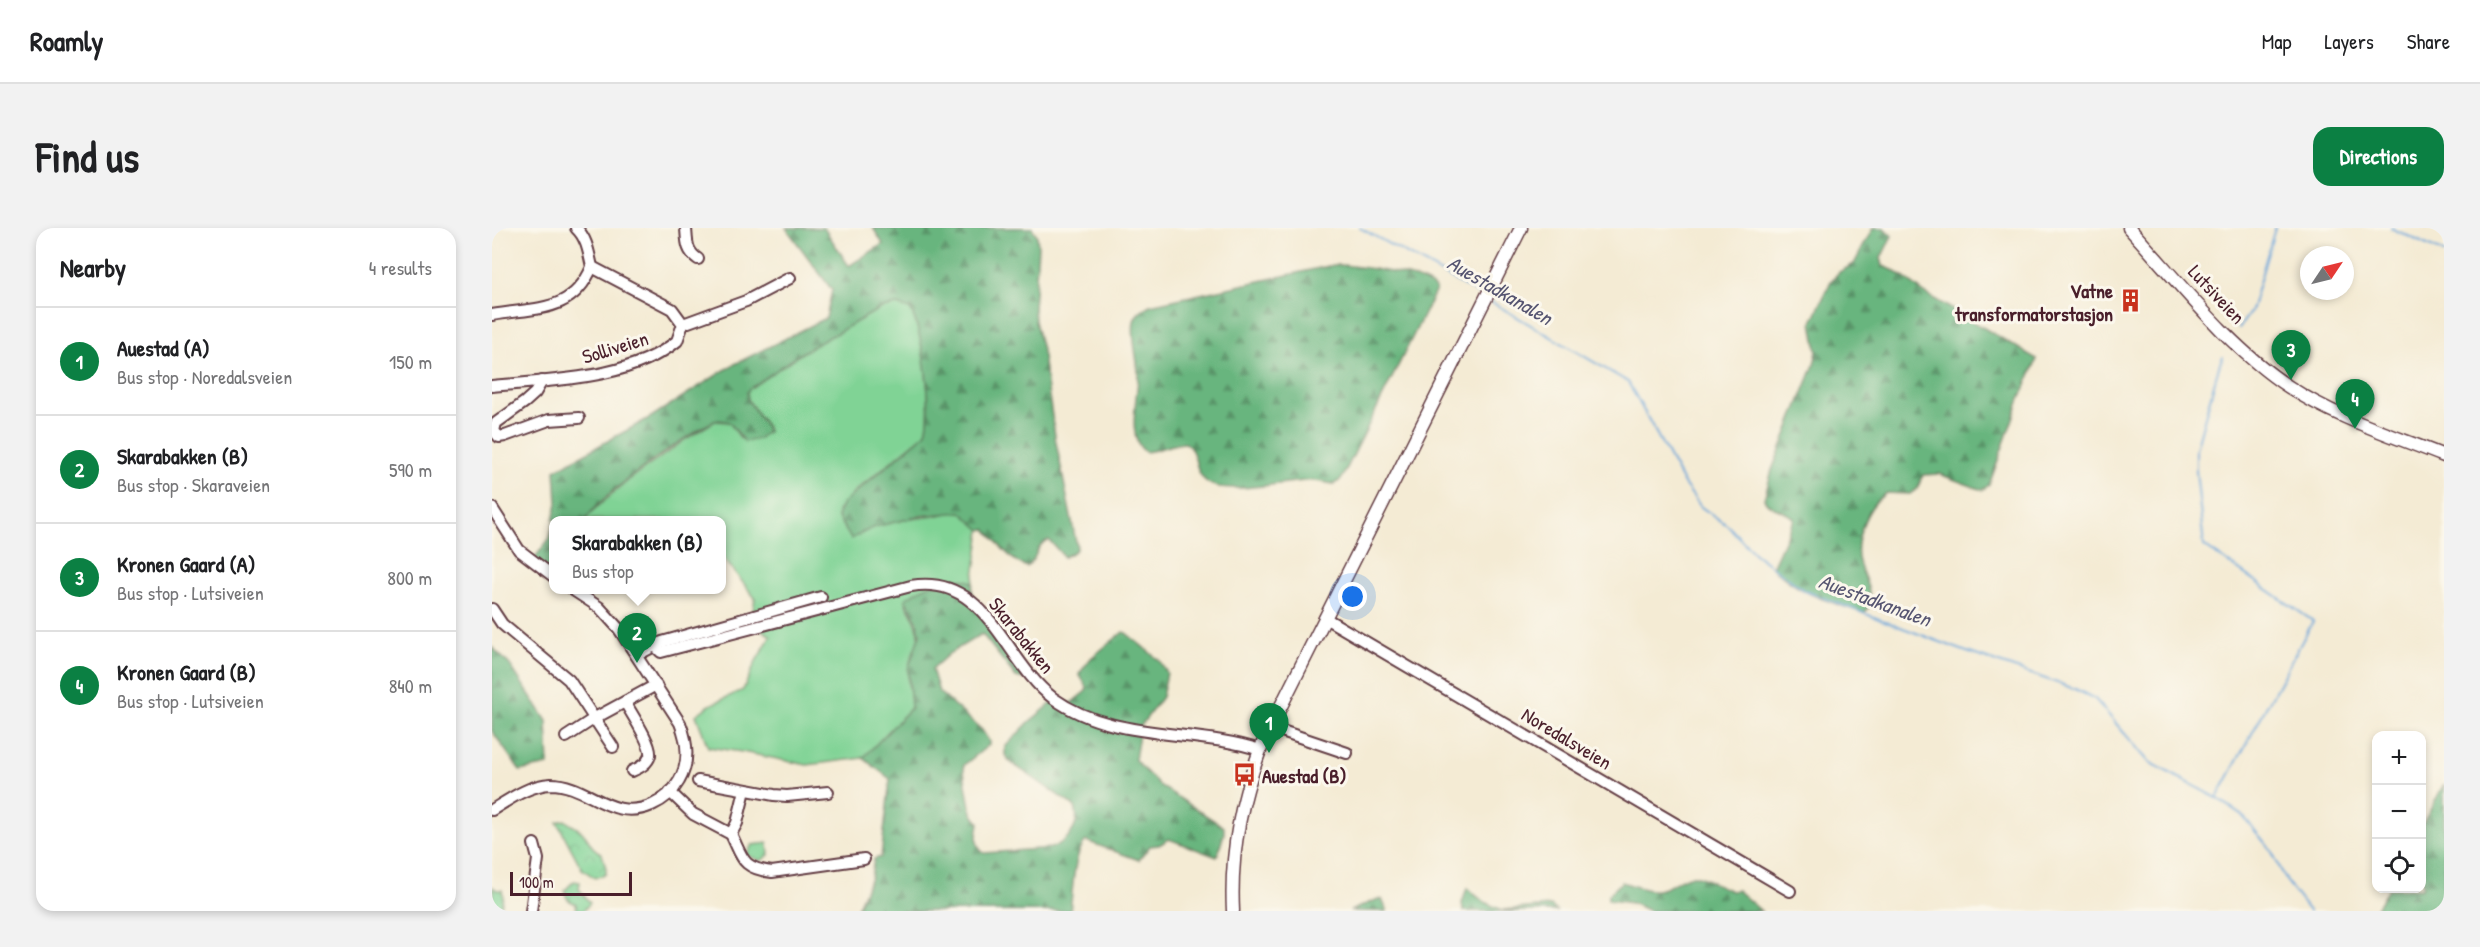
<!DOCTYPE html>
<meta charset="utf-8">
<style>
:root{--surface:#fff;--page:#f2f2f2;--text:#202124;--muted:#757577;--line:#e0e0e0;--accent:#0b8043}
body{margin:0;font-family:"Patrick Hand",sans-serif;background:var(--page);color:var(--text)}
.controls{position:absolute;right:18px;bottom:18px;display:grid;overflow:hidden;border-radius:12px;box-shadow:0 3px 9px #0003}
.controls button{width:54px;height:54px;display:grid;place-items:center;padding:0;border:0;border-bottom:2px solid var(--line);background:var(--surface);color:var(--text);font:30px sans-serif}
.compass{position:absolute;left:1808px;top:18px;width:54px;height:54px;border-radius:50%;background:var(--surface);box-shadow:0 3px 9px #0003;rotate:55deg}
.scale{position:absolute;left:18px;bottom:15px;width:122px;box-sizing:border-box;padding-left:6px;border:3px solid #4a1f2b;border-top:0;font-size:16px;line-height:21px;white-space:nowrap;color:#4a1f2b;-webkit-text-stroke:4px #fbf7ec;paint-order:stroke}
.you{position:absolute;left:861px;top:369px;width:21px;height:21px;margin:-15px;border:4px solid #fff;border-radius:50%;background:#1a73e8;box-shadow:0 0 0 9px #1a73e833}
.badge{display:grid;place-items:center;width:39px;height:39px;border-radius:50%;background:var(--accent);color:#fff;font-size:20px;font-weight:700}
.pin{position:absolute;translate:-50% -50px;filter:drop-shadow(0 2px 3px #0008)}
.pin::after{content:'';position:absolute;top:32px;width:21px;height:18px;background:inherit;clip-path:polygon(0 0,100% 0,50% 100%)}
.popup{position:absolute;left:57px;top:288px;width:177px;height:78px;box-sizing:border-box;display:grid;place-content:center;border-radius:12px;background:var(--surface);filter:drop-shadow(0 2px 4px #0005);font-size:20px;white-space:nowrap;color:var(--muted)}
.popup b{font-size:22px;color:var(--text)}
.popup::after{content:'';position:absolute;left:50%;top:100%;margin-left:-12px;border:12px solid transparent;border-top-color:var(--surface)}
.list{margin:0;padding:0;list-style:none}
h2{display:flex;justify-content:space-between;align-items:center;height:78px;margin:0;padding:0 24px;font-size:26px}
h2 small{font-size:20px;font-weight:400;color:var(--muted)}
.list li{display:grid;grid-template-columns:39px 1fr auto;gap:18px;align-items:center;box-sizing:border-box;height:108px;padding:0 24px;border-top:2px solid var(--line)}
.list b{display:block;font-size:22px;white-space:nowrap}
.list p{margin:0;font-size:20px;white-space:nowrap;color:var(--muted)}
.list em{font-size:20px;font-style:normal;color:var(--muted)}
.icon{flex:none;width:33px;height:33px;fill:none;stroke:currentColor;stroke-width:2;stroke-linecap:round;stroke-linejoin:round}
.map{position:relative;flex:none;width:1952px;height:683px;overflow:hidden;border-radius:18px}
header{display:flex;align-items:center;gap:36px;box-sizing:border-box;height:84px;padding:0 30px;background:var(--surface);border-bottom:2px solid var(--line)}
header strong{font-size:28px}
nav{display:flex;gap:33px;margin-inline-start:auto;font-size:21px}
.intro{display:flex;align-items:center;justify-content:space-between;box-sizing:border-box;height:144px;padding:0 36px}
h1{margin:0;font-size:42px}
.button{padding:15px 27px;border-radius:18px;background:var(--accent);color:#fff;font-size:21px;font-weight:700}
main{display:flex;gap:36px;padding:0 36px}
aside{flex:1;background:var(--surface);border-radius:18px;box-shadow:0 3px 9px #0003}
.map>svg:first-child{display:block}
.grass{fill:#80d395;stroke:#657960;stroke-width:1.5}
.forest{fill:url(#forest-firs);stroke:#596a54;stroke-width:1.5}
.park{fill:url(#park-crowns);stroke:#657960;stroke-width:1.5}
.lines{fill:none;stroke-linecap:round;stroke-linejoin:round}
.stream{stroke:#69a5d9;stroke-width:2}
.minor-casing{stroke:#643e44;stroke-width:14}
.major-casing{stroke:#643e44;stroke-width:15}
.minor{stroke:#fff;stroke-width:10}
.major{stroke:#fff;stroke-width:12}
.labels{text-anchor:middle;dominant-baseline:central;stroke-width:6;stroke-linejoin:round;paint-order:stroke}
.poi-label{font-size:20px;font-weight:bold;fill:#4a1f2b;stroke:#fbf7ec;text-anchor:end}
.street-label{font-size:20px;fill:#4a1f2b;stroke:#fbf7ec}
.water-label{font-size:21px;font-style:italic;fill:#565571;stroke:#fbf7ec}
</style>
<header>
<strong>Roamly</strong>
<nav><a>Map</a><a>Layers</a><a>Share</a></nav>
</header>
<div class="intro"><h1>Find us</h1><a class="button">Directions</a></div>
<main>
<aside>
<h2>Nearby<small>4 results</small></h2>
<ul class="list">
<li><span class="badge">1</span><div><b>Auestad (A)</b><p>Bus stop · Noredalsveien</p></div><em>150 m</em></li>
<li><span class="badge">2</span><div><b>Skarabakken (B)</b><p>Bus stop · Skaraveien</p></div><em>590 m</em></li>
<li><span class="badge">3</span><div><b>Kronen Gaard (A)</b><p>Bus stop · Lutsiveien</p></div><em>800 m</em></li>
<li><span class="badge">4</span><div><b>Kronen Gaard (B)</b><p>Bus stop · Lutsiveien</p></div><em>840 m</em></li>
</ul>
</aside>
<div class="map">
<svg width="1952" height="683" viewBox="0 0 1952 683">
<defs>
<pattern id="forest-firs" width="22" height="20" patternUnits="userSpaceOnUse" patternTransform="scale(1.5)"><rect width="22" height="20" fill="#68b57e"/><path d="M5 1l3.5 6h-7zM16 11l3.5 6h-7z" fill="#589367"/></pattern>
<pattern id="park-crowns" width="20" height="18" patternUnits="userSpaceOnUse" patternTransform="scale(1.5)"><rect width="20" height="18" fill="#80d395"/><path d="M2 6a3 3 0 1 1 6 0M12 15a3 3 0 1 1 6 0" fill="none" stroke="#70b581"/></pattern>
</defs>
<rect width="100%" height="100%" fill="#fbf7ec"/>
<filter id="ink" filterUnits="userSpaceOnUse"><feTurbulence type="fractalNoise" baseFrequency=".0167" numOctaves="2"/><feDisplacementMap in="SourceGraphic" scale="12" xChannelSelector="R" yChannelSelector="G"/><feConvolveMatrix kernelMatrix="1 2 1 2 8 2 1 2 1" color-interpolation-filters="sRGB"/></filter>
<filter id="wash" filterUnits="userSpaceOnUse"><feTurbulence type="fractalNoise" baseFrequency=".008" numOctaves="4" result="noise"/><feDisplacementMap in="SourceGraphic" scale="24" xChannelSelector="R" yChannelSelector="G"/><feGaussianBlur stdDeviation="1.35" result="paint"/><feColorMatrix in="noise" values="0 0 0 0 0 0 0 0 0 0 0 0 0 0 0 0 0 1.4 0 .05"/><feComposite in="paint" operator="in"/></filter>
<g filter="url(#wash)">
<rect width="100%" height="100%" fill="#f4ebd4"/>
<path class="grass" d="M405,77L418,81C430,98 443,188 433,206L363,263L346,283L363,309C386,293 417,291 444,288C452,286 460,282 468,284C476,285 483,296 489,302L481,355C457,342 434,363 414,376C441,419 416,412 416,452C416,461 421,471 419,480L371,530L315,537L250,524L216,519L204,487L218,477L251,462L264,433L279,408L259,395L263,370L229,327V292H94L97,286L137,252L194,211L223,193L237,194L249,211H265L276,204L275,199L256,172L255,164L257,161L325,115L389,80Z"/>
<g class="forest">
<path d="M294,0H332L357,38L391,16L381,0H540L545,7L546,19L542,81L543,93L550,122L564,214L585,319L583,323L572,329L557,312C543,316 546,331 535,339C518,333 505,314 494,301L489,302L469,284L429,288L382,299L359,311L345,288L351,275L433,206C443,188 430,98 418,81L405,77L389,80L311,124L257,161L255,164L256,172L276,203L266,211L253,214L237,194C232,193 228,191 223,193C199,203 103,271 94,292H61L65,275L63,242L159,189L239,138L334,90L340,62Z"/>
<path d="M1381,0H1392L1400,8L1389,30L1391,38L1403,43L1434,66L1545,131L1527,174L1497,257L1490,262L1447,246L1431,247L1425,261L1418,266L1394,265C1374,278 1360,315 1368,338C1374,354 1380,363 1377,380L1372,385C1336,373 1307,366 1280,339L1302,291C1294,281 1279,283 1272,271L1280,242L1322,137L1325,123L1320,94L1339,53L1347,44L1362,36Z"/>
<path d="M841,37C859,36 936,47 944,62L849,252L842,256C833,255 823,252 814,253C793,254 733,267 716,255C701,245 707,226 694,215C680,215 667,223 653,224C633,209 647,165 646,144C645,127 639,110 642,93C644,86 652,80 658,77Z"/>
<polygon points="61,294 61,343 41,332 58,310"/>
<path d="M454,350L475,352L481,355L480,362L482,369L536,447L531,451L524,449L490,406L458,425L440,441L447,464L490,502L497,513V517L472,537C471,541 477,576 479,581C480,586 483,590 487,594C486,606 481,617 492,625L559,620C576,613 589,599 583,579L518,534L513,527V519L537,494L565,471L579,475L594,463L595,459L587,446L599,430L631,404L634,405L667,432L675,445L670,469L648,499L643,532L667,557L732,599V606L725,629L677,611L667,617L658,618L647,632L594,613C581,624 581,665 578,683H364L379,649L382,631L389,629L398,551L371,530L419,480L416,441L428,406L425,393L413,371L427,362Z"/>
<polygon points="0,419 18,437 55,493 57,537 28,543 0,503"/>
<polygon points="1952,556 1952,673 1947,683 1882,683 1896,661 1930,660 1930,597"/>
<path d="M1198,648H1207L1239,663L1245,662L1269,683H1158L1140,675L1116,672V667L1130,654C1143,658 1160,666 1173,660C1183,656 1187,650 1198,648Z"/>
<polygon points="975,660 992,674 1010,682 1059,678 1065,683 971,683 970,675"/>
<polygon points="886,671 890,671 895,683 858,683"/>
</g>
<g class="park">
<path d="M73,592C78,597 85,599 90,604C100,614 95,617 110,626L114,640V646L103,650L90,641L65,594Z"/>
<polygon points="276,615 277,627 269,633 254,627 260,617"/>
<path d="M82,653L88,654L87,661L98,675L91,683H85L84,676C76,672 74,672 73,662Z"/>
<polygon points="1,659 5,662 10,662 11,668 9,680 4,683 0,679"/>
</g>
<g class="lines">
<g class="stream">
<polyline points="868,0 989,67"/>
<polyline points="1899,0 1952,25"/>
<polyline points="996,72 1136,154 1192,256 1209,279 1235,297 1263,326 1313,363 1472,423 1583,461 1603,471 1657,534 1725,570 1750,587 1779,622 1796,656 1817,683"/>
<polyline points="1747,100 1759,83 1783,0"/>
<polyline points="1725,570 1821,393 1712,318 1704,243 1704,221 1728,135 1731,129"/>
</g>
</g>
</g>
<g filter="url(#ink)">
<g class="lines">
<defs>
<g id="minor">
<path d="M194,0C195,13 194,23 206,31"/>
<path d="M0,87C43,79 80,86 100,39C97,26 95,10 84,0"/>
<polyline points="191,96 254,73 298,50"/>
<polyline points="50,153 43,165 33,174 4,195 2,203 7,209 13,208 57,192 87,190"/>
<path d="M0,158C58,152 138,152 185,113L191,96L180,81L100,39"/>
<polyline points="0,280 27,322 61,348"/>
<polyline points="0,381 10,396 77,452 121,519"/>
<polyline points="833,390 1298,663"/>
<path d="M162,417L169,424L419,358C495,345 512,433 561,470C621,514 701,500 768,522"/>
<polyline points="145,427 170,414 329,369"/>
<path d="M133,474C139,485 160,516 158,527C156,536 147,540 140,543"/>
<polyline points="778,499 855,525"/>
<polyline points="74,509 103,490 164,457"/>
<polyline points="206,553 282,567 295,568 336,564"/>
<polyline points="178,564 201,586 239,606 245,595 253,562"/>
<path d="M0,582C18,571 37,557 59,556C96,556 119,595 160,577C171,572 181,564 187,553C198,534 196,515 188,495L127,401L107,379L81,362"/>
<path d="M239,606C251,630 249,640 280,644L372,631"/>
<polyline points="39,683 46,631 42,616"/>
</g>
<g id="major">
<path d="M1637,0C1686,53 1736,119 1797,159C1844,190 1900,207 1952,228"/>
<path d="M741,683C738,623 750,565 773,510L1029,0"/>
</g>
</defs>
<use href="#minor" class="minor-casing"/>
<use href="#major" class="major-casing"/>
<use href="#minor" class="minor"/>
<use href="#major" class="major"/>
</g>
</g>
<defs>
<symbol id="building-bare" viewBox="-9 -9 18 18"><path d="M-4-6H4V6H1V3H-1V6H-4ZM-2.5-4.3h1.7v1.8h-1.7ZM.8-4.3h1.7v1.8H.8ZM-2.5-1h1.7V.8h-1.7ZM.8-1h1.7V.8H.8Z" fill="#c8321e" stroke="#fbf7ec" stroke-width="2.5" paint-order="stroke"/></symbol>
<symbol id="bus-bare" viewBox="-9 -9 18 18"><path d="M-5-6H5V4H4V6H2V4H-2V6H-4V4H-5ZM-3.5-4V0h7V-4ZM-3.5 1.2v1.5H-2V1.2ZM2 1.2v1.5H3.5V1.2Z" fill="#c8321e" stroke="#fbf7ec" stroke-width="2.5" paint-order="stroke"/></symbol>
</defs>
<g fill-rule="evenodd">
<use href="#building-bare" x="1622" y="56" width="33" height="33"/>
<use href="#bus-bare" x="736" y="530" width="33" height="33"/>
</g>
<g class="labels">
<g class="poi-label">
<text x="1621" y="62">Vatne<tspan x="1621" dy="23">transformatorstasjon</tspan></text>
<text x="770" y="547" text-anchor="start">Auestad (B)</text>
</g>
<g class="street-label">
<text transform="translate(1725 66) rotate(47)">Lutsiveien</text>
<text transform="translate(123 119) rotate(-17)">Solliveien</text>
<text transform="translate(530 407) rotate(51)">Skarabakken</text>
<text transform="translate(1075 510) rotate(31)">Noredalsveien</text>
</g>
<g class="water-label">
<text transform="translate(1008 62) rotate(30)">Auestadkanalen</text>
<text transform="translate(1383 372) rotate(20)">Auestadkanalen</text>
</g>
</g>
</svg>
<div class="controls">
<button>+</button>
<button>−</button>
<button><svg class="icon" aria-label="locate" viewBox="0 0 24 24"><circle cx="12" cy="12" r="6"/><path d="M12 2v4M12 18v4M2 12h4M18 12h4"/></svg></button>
</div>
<svg class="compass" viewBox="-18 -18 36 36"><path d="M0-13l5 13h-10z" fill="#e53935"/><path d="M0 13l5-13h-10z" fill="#757577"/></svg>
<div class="scale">100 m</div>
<div class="you"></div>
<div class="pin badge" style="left:777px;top:525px">1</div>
<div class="pin badge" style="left:145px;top:435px">2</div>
<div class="popup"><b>Skarabakken (B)</b>Bus stop</div>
<div class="pin badge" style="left:1799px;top:152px">3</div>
<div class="pin badge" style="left:1863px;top:201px">4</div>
</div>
</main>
